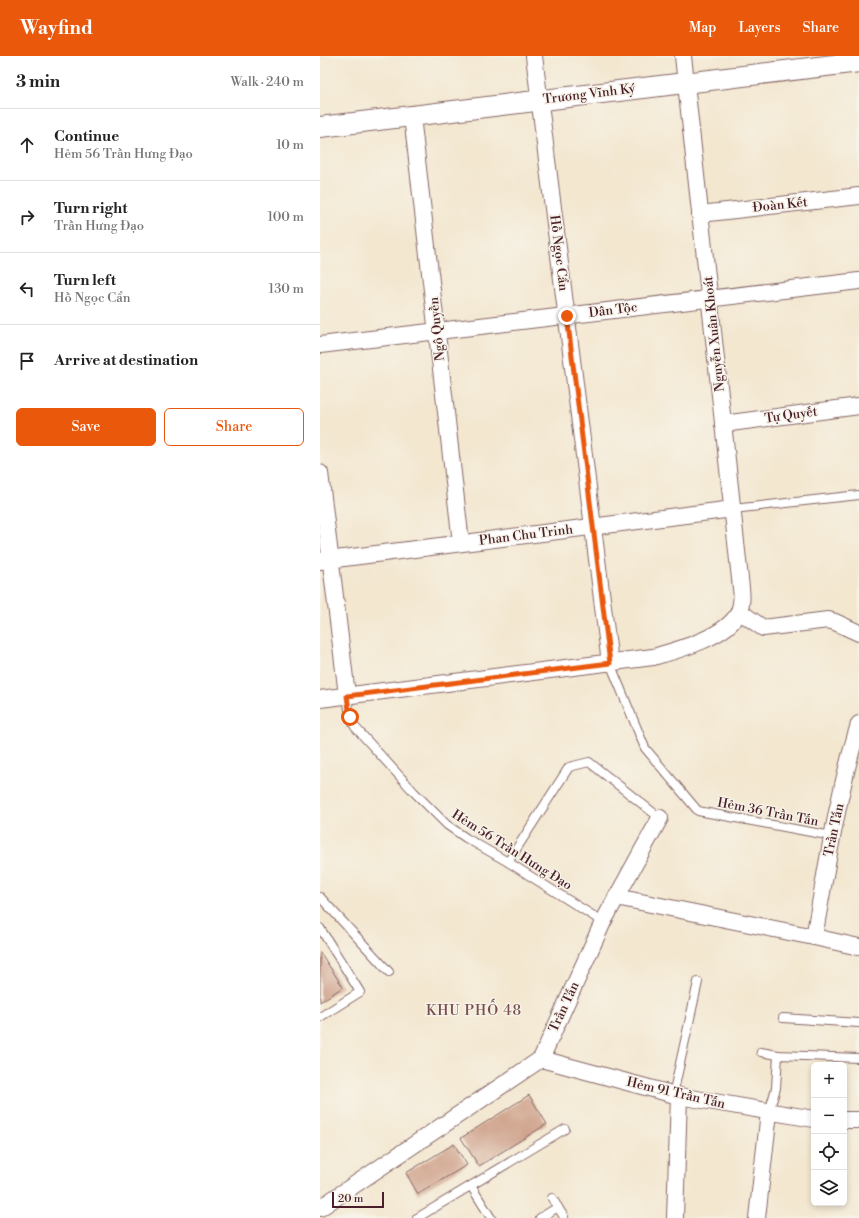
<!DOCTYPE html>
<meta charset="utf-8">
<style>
:root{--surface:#fff;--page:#f6f6f6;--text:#222;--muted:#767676;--line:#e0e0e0;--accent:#ea580c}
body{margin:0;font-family:"Libre Bodoni",serif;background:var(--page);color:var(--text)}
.controls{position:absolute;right:12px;bottom:12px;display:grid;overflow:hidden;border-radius:6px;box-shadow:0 2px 6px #0003}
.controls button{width:36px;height:36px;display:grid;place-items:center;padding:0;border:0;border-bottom:1px solid var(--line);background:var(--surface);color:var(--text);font:20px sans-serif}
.scale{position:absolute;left:12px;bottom:10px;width:52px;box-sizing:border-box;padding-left:4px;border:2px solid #4a1f2b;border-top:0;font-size:11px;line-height:14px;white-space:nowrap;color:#4a1f2b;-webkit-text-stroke:3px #f7f3e8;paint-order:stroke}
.stop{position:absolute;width:12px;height:12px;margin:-9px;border:3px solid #ea580c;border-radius:50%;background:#fff}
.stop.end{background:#ea580c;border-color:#fff;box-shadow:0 1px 4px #0008}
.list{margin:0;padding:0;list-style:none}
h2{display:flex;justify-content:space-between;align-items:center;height:52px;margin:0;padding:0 16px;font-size:17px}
h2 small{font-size:13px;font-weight:400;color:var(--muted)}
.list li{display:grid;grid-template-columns:26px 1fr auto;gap:12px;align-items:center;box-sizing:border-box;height:72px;padding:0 16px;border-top:1px solid var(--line)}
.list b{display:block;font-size:15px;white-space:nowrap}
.list p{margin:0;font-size:13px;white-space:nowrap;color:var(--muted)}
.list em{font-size:13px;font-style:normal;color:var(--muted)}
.actions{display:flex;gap:8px;padding:12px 16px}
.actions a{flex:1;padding:9px 0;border:1px solid var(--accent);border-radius:6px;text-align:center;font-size:14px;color:var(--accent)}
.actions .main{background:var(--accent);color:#fff}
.icon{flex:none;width:22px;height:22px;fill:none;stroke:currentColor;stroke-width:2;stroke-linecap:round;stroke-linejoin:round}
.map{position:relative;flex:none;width:539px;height:1162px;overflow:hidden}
header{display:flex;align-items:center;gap:24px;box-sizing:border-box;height:56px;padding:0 20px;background:var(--accent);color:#fff}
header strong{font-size:19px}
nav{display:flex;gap:22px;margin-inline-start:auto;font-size:14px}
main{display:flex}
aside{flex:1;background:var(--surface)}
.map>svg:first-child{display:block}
.building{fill:#d0a48e}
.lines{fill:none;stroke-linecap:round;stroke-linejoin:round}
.service-casing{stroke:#856565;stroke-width:10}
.minor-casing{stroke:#856565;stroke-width:18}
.tertiary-casing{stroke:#856565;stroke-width:22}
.service{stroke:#fff;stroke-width:8}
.minor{stroke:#fff;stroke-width:16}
.tertiary{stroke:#fff;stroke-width:20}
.route{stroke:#ea580c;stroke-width:5}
.labels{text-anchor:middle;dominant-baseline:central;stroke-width:3;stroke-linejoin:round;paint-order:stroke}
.street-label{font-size:13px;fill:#4a1f2b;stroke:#f7f3e8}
.neighbourhood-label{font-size:14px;letter-spacing:1px;fill:#794e4e;stroke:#f7f3e8}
</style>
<header>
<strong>Wayfind</strong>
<nav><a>Map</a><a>Layers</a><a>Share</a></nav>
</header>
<main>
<aside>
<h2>3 min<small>Walk · 240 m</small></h2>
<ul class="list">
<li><svg class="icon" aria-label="ahead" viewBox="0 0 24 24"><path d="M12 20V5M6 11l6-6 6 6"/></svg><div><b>Continue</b><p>Hẻm 56 Trần Hưng Đạo</p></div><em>10 m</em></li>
<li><svg class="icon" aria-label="right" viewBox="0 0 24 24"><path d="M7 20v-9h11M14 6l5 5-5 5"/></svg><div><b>Turn right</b><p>Trần Hưng Đạo</p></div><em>100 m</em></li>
<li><svg class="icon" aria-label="left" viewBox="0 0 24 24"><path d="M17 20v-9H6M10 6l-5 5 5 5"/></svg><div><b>Turn left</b><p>Hồ Ngọc Cẩn</p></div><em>130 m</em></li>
<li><svg class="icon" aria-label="arrive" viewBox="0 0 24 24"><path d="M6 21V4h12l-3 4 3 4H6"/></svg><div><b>Arrive at destination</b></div></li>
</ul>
<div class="actions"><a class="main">Save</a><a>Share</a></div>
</aside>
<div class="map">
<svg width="539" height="1162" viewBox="0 0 539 1162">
<rect width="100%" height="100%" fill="#f7f3e8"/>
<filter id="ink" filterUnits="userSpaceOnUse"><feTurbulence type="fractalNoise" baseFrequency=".025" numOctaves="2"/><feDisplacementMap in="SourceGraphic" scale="8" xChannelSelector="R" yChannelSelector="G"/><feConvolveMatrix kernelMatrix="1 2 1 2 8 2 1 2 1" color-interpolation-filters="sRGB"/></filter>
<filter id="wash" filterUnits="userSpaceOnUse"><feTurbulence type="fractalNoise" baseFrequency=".012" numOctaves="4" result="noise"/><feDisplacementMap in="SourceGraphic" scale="16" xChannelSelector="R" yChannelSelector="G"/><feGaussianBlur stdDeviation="0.9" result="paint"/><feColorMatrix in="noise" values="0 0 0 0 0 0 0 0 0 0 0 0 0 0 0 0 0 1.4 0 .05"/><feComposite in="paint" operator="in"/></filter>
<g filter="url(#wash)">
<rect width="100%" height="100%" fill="#f3e7d0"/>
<g id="blocks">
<g class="building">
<polygon points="0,896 23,931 0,946"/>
<polygon points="209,1039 227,1068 159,1110 141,1082"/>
<polygon points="134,1088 147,1109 98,1138 86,1117"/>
</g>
</g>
</g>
<g filter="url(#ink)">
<use href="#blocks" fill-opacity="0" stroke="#856565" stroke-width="1"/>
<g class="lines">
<defs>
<g id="service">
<polyline points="413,453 539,439"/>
<polyline points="290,607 325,692 378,755 512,780"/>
<polyline points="27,639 30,661 35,671 94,736 127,769 146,782 188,806 283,866"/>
<polyline points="188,806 249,711 269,706 340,762"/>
<polyline points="0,841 69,916"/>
<polyline points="0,872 40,936 0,961"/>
<polyline points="463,962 539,967"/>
<polyline points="441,996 458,999 539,1002"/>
<polyline points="353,1039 378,926"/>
<polyline points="449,1056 456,1032 458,999"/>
<polyline points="151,1130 171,1162"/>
<polyline points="232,1142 244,1161"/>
<polyline points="97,1162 245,1073"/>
<polyline points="220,1162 238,1151"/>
</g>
<g id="minor">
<polyline points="214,0 290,607"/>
<polyline points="92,60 141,487"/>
<polyline points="380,158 539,140"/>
<polyline points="0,289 539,225"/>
<polyline points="403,368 539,350"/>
<polyline points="0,417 27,639"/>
<polyline points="0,505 413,453"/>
<polyline points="419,555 443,572 508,564 515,566 539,577"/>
<path d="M0,643L333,601C358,594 407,581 419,556C422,548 422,540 421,532L363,0"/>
<polyline points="296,841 494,881 539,891"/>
<path d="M494,881C507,810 518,737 539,668"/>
<polyline points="221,1003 359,1040 494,1063"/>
<polyline points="524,1064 539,1064"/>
<polyline points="0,1152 221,1003 283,866 340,762"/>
<polyline points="355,1162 359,1040"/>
<polyline points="437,1162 449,1056"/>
</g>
<polyline id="tertiary" points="0,71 539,6"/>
</defs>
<use href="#service" class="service-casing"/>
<use href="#minor" class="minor-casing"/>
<use href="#tertiary" class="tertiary-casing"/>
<use href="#service" class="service"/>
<use href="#minor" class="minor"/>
<use href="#tertiary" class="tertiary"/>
</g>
</g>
<g class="lines" filter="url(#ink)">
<polyline class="route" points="30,661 27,640 290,607 247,260"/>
</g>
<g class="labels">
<g class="street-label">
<text transform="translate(269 38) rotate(-7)">Trương Vĩnh Ký</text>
<text transform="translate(460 149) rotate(-6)">Đoàn Kết</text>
<text transform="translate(239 197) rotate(83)">Hồ Ngọc Cẩn</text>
<text transform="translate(293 254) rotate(-7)">Dân Tộc</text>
<text transform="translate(117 273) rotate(-96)">Ngô Quyền</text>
<text transform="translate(394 278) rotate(-96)">Nguyễn Xuân Khoát</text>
<text transform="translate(471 359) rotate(-8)">Tự Quyết</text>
<text transform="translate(206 479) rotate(-7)">Phan Chu Trinh</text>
<text transform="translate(448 756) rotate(11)">Hẻm 36 Trần Tấn</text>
<text transform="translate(514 774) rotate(-78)">Trần Tấn</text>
<text transform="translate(192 794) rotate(32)">Hẻm 56 Trần Hưng Đạo</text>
<text transform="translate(244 951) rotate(-65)">Trần Tấn</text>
<text transform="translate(356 1037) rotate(13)">Hẻm 91 Trần Tấn</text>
</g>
<g class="neighbourhood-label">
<text x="154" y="955">KHU PHỐ 48</text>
</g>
</g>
</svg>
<div class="controls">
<button>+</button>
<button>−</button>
<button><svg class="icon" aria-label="locate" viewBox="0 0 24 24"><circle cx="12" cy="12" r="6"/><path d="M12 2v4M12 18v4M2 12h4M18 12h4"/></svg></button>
<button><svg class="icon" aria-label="layers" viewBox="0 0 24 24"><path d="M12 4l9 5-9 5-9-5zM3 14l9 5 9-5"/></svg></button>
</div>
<div class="scale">20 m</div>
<div class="stop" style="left:30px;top:661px"></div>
<div class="stop end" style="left:247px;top:260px"></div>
</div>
</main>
